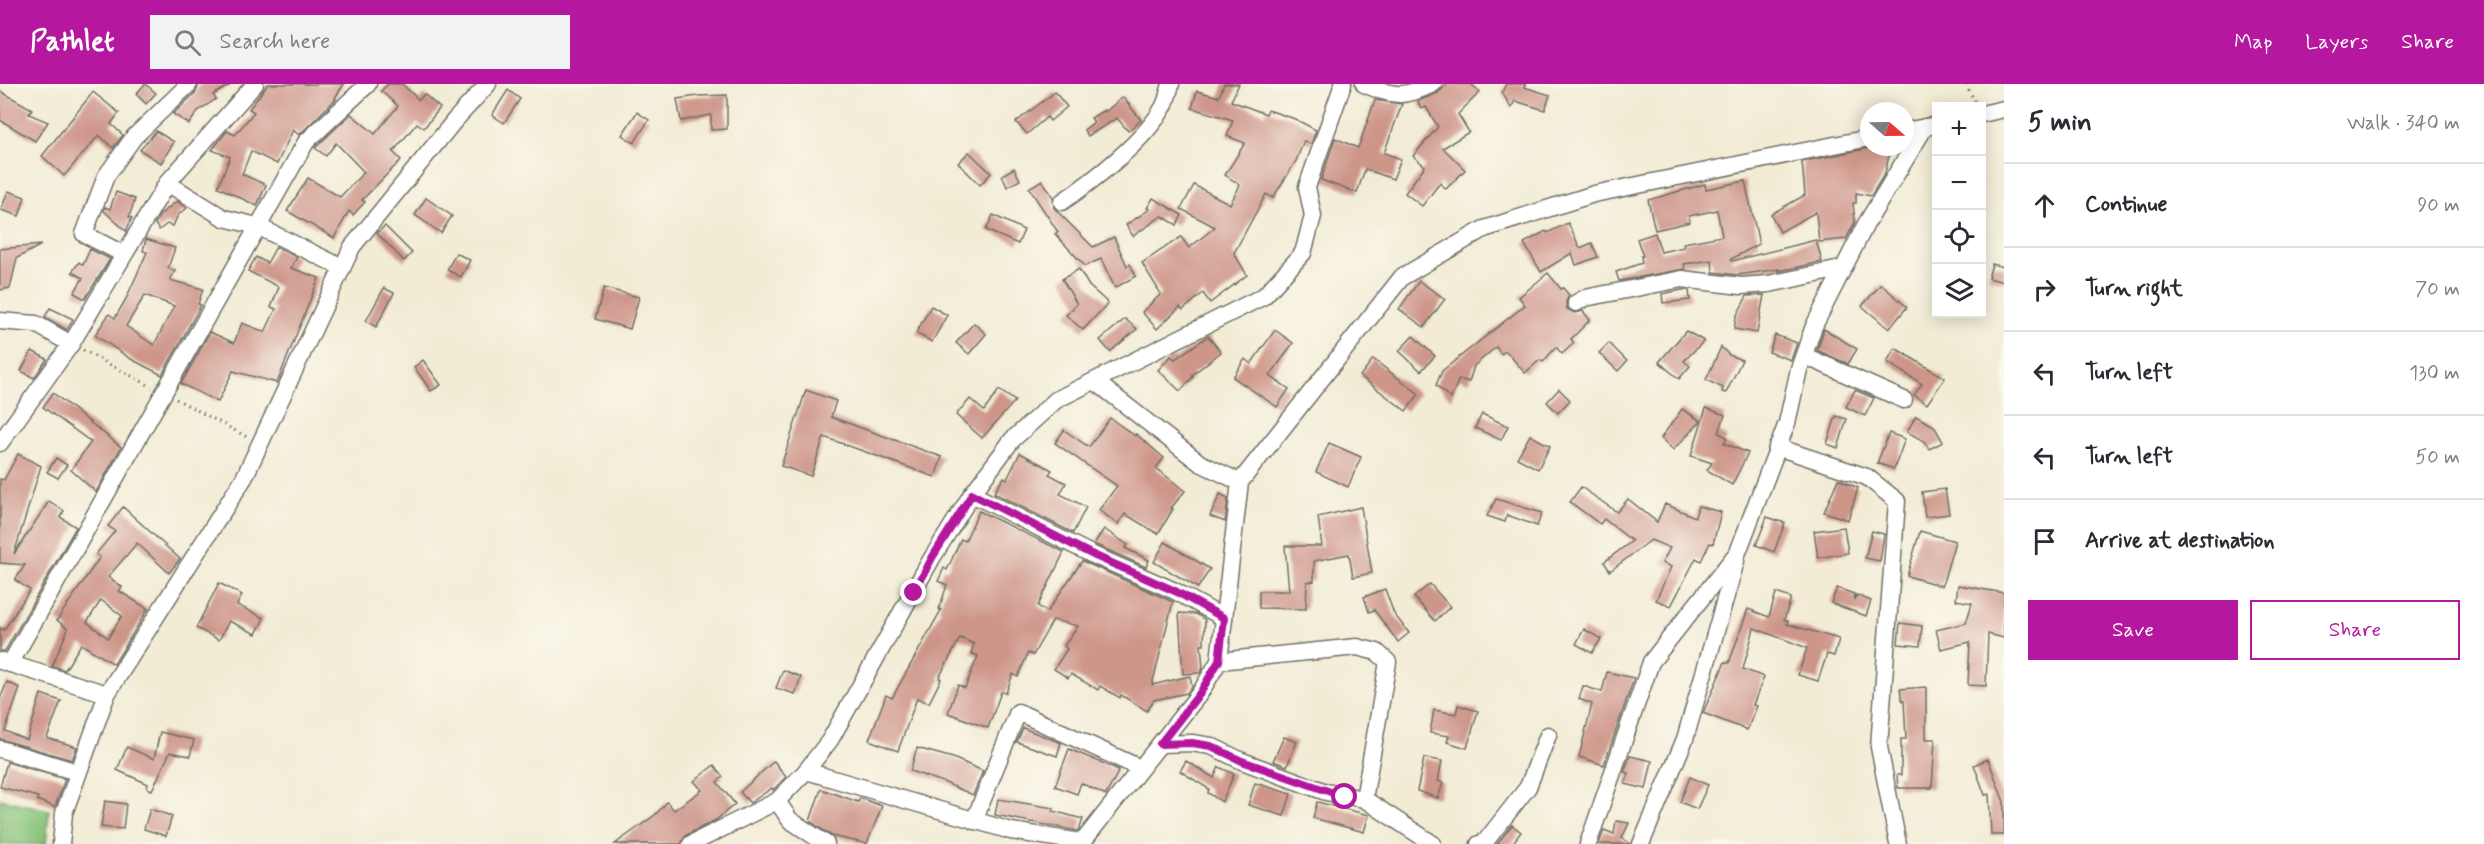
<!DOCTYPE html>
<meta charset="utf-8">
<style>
:root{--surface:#fff;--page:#f2f2f3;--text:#2b2b33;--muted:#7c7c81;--line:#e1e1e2;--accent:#b5179e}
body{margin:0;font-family:Mynerve,sans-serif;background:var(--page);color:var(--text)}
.controls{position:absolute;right:18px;top:18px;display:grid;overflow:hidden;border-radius:0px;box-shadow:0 3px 15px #0003}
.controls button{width:54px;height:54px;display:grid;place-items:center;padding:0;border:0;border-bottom:2px solid var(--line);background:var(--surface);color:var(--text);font:30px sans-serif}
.compass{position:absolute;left:1860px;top:18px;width:54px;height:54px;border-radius:50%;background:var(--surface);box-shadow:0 3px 15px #0003;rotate:110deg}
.stop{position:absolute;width:18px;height:18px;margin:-14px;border:4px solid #b5179e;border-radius:50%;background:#fff}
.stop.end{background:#b5179e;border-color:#fff;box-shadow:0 2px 6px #0008}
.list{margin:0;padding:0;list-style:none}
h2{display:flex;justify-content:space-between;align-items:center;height:78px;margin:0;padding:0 24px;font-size:26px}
h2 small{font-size:20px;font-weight:400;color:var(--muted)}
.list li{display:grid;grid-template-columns:39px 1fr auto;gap:18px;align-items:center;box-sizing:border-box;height:84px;padding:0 24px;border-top:2px solid var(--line)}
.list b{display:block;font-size:22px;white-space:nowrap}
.list em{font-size:20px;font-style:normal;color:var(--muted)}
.actions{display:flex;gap:12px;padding:18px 24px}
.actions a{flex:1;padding:14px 0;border:2px solid var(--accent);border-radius:0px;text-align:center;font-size:21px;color:var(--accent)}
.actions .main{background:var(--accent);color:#fff}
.icon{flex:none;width:33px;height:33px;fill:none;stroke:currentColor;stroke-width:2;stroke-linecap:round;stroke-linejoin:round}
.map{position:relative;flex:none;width:2004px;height:760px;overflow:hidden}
header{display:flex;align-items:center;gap:36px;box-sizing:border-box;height:84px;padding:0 30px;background:var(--accent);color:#fff}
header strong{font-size:28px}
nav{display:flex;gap:33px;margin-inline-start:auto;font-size:21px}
.search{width:420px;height:54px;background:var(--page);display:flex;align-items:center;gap:15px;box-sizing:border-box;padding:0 21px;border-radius:0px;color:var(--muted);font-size:22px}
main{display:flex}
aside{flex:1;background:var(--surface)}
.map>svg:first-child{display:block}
.green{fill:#89c47a;stroke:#5a7852;stroke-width:1.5}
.building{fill:#ce9589;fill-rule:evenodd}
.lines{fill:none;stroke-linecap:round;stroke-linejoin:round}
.street-casing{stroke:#716f66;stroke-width:19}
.path{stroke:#716f66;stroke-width:3;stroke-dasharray:1.5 4.5;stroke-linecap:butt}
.street{stroke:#fff;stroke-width:16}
.route{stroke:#b5179e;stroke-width:8}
</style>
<header>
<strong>Pathlet</strong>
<div class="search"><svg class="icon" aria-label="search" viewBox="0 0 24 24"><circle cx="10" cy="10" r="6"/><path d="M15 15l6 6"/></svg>Search here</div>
<nav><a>Map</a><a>Layers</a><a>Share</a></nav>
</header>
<main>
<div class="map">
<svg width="2004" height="760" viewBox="0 0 2004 760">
<rect width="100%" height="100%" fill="#fbf7ec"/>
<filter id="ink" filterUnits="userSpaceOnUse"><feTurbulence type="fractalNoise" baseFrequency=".0167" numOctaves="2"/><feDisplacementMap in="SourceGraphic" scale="12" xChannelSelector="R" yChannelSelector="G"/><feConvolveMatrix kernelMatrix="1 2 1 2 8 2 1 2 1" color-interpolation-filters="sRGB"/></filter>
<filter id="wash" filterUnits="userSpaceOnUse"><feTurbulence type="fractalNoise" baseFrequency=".008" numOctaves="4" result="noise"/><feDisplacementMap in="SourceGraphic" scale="24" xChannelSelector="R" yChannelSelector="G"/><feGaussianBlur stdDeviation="1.35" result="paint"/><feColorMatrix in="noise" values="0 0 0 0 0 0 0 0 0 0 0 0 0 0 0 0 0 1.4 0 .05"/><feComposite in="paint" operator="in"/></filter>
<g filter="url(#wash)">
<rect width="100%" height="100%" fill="#f2ecd5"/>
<polygon class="green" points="0,715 49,726 46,760 0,760"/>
<g id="blocks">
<g class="building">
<polygon points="145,0 156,9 146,20 136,10"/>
<polygon points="199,0 232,0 213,11 216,15 198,27 189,40 173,30 196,8"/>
<polygon points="268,0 344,0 335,14 336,15 299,51 293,46 277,80 251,67 242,90 266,101 257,122 218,103 230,73 212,66 227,47 235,51 254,28 249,25"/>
<polygon points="388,0 402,0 419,16 424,10 440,24 424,44 417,39 393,68 401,76 362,116 365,118 353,131 349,127 334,154 287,127 308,94 340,113 364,88 336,59 326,72 315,64 351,30 375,50 398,22 381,7"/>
<polygon points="1224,0 1239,0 1231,17 1266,30 1268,26 1295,35 1316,46 1311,60 1304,57 1296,77 1273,114 1266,110 1234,169 1247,191 1210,219 1203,209 1183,226 1180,223 1157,245 1142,228 1161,210 1142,179 1181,153 1189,164 1215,143 1181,125 1194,101 1230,120 1240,101 1225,91 1245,59 1227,52 1233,36 1192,24 1197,7 1219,13"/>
<polygon points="1447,0 1471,0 1480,8 1458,30 1469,48 1443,64 1465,86 1446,105 1440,99 1422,122 1405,109 1425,82 1413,72 1438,43 1426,23 1421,25 1418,17 1438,9"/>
<polygon points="1506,0 1526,0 1524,3 1550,11 1545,26 1515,17 1511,24 1502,8"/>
<polygon points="508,6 520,15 504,39 492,31"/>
<polygon points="0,7 32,25 29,30 48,38 35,57 0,36"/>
<polygon points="93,8 119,29 111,40 123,51 113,64 99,51 64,92 42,72"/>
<polygon points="1055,8 1067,23 1050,37 1047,33 1027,50 1016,38"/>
<polygon points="727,11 727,45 711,46 711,31 681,37 677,15 698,12"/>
<polygon points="1123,13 1141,36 1128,47 1117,34 1088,52 1084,46 1094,38 1091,34 1104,26 1105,28"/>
<polygon points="1375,16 1402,20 1384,69 1401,75 1393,95 1365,85 1357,109 1321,96 1335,54 1358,64"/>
<polygon points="637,28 649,36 634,59 622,51"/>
<polygon points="156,47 174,58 161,79 140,66"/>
<polygon points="1874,63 1891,63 1885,89 1871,112 1856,109 1856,119 1853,119 1855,138 1846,155 1819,158 1816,128 1780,148 1771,130 1805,111 1802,78"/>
<polygon points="969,68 991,89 980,101 958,79"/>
<polygon points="1014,84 1020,96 1007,103 1002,91"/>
<polygon points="1042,96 1053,113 1054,124 1093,163 1114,153 1127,182 1130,180 1136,192 1115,204 1101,175 1085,182 1055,150 1058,148 1029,104"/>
<polygon points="1745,97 1759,160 1731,175 1732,177 1816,156 1822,178 1779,187 1779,185 1737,191 1713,188 1712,176 1684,180 1685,185 1619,197 1616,188 1642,179 1641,172 1643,172 1637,155 1655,149 1661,168 1684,163 1683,159 1722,152 1717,126 1689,132 1690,138 1655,146 1648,116 1705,100 1706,105"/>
<polygon points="8,107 25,113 19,132 1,126"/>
<polygon points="116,108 135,115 129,133 132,134 126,147 104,127 105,123 110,125"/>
<polygon points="426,114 452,132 441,149 415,131"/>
<polygon points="1153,114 1182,131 1177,141 1162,132 1133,152 1126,141 1150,125 1147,124"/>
<polygon points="177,117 187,124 178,131 173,142 167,140 159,146 155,140 160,131"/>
<polygon points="993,131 1024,146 1018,160 986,146"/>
<polygon points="1568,139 1580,164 1592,159 1598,173 1576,181 1572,169 1541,188 1524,159 1546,147 1547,149"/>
<polygon points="385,142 412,169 404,177 377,149"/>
<path d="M146,155L175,164L168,184L175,187L170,196L203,205L198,220L201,221L162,291L131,275L95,251L109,230L115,234L126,215L147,168L143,167ZM145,211L174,222L154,261L126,242Z"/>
<polygon points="41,161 17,174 10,204 0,206 0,165"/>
<polygon points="276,163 297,173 291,184 319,194 277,299 233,287 218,318 181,300 210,248 234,259 242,239 265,248 276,225 271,223 279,203 248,187 256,173 267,179"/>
<polygon points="90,165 110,175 85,215 74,209 83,194 72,188 79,178 83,181"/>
<polygon points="456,169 470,176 461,193 447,186"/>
<polygon points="1992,180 2004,183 2004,198 1988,194"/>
<polygon points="1079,185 1089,202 1108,219 1083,246 1066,231 1077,220 1062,195"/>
<polygon points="1548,189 1561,205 1563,204 1569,211 1566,218 1567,225 1575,229 1583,227 1590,236 1571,255 1574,259 1562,270 1556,263 1543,278 1540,276 1525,289 1506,267 1501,270 1496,263 1474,282 1469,298 1459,295 1451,315 1436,301 1442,287 1525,221 1519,213"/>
<polygon points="1419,197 1445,215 1424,243 1399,225"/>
<polygon points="1881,200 1907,223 1889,245 1862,222"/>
<polygon points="384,204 394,209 376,243 366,237"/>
<polygon points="604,204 639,213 630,245 595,235"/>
<polygon points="1682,206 1689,206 1690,216 1663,219 1662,210"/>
<polygon points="1764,211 1757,249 1734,245 1736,233 1747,212"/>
<polygon points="931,222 947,231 932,258 916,249"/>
<polygon points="50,224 73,235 67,246 45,233"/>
<polygon points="1125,235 1137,245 1110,268 1100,256"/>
<polygon points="974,239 986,250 969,270 956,259"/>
<polygon points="1824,245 1857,265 1848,280 1817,266"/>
<polygon points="1275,246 1293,259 1270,292 1289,305 1277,323 1233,293 1245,275 1251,280"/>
<polygon points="1686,247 1704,257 1684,277 1690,282 1679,295 1659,278"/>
<polygon points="1775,251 1797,259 1791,276 1769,268"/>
<polygon points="1208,252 1221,268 1192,291 1193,293 1180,307 1158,286 1171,272 1175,275"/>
<polygon points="1413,252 1435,272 1421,287 1399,267"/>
<polygon points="1609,259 1627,277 1618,287 1599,269"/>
<polygon points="1721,263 1729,271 1742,276 1726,309 1722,308 1723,304 1706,296"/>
<polygon points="1895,264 1945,294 1927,320 1914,311 1922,300 1887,278"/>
<polygon points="32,267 47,275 34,294 21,287"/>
<polygon points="1373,275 1419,310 1406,327 1360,292"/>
<polygon points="423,276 441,301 431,307 414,283"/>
<polygon points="1559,305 1570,316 1558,329 1547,318"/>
<polygon points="806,306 836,317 831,333 942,373 935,393 824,353 811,392 781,382"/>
<polygon points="999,306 1015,317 982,354 956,331 970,315 984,327"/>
<polygon points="1855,306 1874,314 1865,332 1846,323"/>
<polygon points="53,309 121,363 96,408 71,386 91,358 43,323"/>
<polygon points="1706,324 1725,331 1719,349 1727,353 1724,359 1748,369 1732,401 1707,386 1712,379 1691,372"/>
<polygon points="1682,325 1701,337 1673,366 1661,354"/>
<polygon points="1482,330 1508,342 1501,356 1475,344"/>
<polygon points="1836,332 1847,335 1838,364 1827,360"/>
<polygon points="1916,332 1934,342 1943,358 1929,365 1924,357 1907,348"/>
<polygon points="1110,334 1135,352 1136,350 1164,374 1156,384 1185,407 1171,424 1173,425 1158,450 1125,430 1118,440 1099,426 1117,402 1055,359 1064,346 1089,363"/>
<polygon points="1889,349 1905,355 1894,385 1877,379"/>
<polygon points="1530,351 1550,362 1538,385 1517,374"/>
<polygon points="1329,359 1361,373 1348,403 1316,388"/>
<polygon points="1020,369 1052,386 1049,390 1066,399 1060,410 1086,423 1073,449 994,409 1004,393 1007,395"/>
<polygon points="18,370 41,382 14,470 49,417 64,427 60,433 76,443 5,567 0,567 0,544 4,546 30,506 15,496 25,481 0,479 0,395 4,396"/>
<polygon points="56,374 67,381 58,394 47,388"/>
<polygon points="1838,395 1858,404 1848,436 1824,428"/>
<polygon points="1581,403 1617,428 1628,415 1657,438 1665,420 1695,433 1698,422 1721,428 1713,460 1710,459 1701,477 1696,474 1671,522 1656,516 1671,483 1662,479 1670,464 1651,456 1610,487 1604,478 1632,457 1604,435 1600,440 1570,418"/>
<polygon points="1945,405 1949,430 1925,433 1922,408"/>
<polygon points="1220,410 1228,414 1225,438 1210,432"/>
<polygon points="1496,415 1542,429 1537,442 1507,431 1505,438 1487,432"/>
<path d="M123,423L180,475L169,489L137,459L108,493L122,503L119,507L148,525L114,580L81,560L65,586L52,582L68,545L57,536L100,473L96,470L115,447L108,442ZM101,516L122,532L108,554L87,538Z"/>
<polygon points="1361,423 1372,489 1353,493 1349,470 1314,477 1314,497 1307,498 1306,525 1259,524 1259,507 1289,507 1285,462 1322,462 1318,433"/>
<polygon points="979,427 1064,468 1038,522 1047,528 1082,477 1173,518 1152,601 1190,592 1192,602 1187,609 1154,616 1147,627 1121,611 1120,614 1100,602 1098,606 1071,590 1068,594 1054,585 1067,565 1064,562 1078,542 1053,536 1033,571 1028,569 1018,593 1013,590 1006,609 1001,608 988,644 948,629 958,601 965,604 978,572 971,569 974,560 960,554 939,594 941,595 929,619 917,614 898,667 869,656 886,611 892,614 941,526 939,525 947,501 938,497 944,484 947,486 961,455 965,457"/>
<polygon points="1767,433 1785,439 1774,468 1756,461"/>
<polygon points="1844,443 1848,469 1818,474 1814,447"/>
<polygon points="1104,445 1128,461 1125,464 1149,476 1146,483 1094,460"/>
<polygon points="1872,447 1884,450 1880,477 1865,474"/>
<polygon points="1920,447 1955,457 1942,502 1907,492"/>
<polygon points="1165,458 1210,485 1198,504 1154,478"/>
<polygon points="219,499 242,511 237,521 264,534 256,550 229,537 219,556 196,544"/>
<polygon points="1430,500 1450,523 1435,537 1414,513"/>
<polygon points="1958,501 2004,509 2004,554 1988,550 1986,602 1968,601 1970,558 1941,565 1936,546 1966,539 1972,519 1956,516"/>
<polygon points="1837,504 1854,510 1855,516 1856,511 1871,517 1866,532 1831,519"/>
<polygon points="1385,505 1394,530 1409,549 1398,558 1374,526 1369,528 1364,513"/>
<polygon points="1776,509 1791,514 1784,536 1788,537 1787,540 1839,555 1834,572 1827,570 1818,597 1798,591 1807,564 1754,544 1743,585 1764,593 1753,621 1757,622 1747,646 1703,629 1725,578 1729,579 1748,525 1769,533"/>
<polygon points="1179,529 1196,530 1205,536 1204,561 1201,561 1203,584 1200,589 1183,590"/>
<polygon points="1900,539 1922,542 1920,562 1898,560"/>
<polygon points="1584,545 1601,555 1592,569 1576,560"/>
<polygon points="783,586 801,593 795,610 776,604"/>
<polygon points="1607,588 1634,594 1604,681 1579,673 1592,620 1579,615 1583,602 1602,608"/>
<polygon points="7,598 20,604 5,647 27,656 41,610 61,617 47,654 77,663 72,676 0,655 0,615"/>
<polygon points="1926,603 1926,655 1935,655 1932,704 1898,704 1897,691 1901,691 1901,655 1906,655 1904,617 1902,617 1900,605"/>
<polygon points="1458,621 1478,627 1467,664 1447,658 1449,652 1430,649 1434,626 1456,630"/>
<polygon points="1023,644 1061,659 1057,672 1017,658"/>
<polygon points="160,648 194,656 190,672 170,668 152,706 147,704 148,700 117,686 127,663 154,675"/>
<polygon points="1284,653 1297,658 1287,682 1273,677"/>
<polygon points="917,664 953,674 983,687 973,711 943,698 910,687"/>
<polygon points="1069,665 1119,686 1106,711 1081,699 1077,710 1055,702"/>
<polygon points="1630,672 1652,677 1646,705 1625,700 1628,689 1624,688"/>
<polygon points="1424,674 1442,677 1438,697 1443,699 1438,714 1417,707"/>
<polygon points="1988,675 2004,718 2004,751 1991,751 1989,710 1985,711 1974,681"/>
<polygon points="774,677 786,693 773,706 772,704 750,719 740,708"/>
<polygon points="1186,677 1214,694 1219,683 1234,690 1222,718 1208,709 1209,705 1180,687"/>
<polygon points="7,678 65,695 55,723 37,716 38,713 0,703"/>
<polygon points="714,681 723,693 717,698 735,720 716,736 686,751 681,760 615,760 655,731 667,718 674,726 702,706 694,697"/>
<polygon points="1690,693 1708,701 1697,725 1680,718"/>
<polygon points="1255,699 1291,710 1284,732 1248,721"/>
<polygon points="821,705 858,718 860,714 882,722 867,760 832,752 810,737"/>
<polygon points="998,715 1054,724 1053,727 1083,735 1080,744 1078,747 995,731"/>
<polygon points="105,717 126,720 123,745 101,743"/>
<polygon points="1317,718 1369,731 1364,748 1313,734"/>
<polygon points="150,725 172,732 166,752 144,745"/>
<polygon points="1616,737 1629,739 1622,754 1631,760 1599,760 1604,746 1614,750"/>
<polygon points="1512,741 1521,748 1512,760 1497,760"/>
</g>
</g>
</g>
<g filter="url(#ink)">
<use href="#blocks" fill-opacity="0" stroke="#716f66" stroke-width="1.5"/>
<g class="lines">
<defs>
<g id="street">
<path d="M1364,0C1395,13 1403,14 1433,0"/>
<polyline points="1982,30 2004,25"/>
<polyline points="1905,47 1936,41"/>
<polyline points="167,99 224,134 257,142 341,183"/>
<path d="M1062,118C1094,96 1145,57 1164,22C1167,16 1169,7 1171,0"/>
<polyline points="123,170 84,150 106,92 134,53 189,0"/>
<polyline points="1576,219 1585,214 1682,195 1741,202 1769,200 1841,185"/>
<polyline points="0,237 36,240 71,260"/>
<polyline points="1805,272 1904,316"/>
<polyline points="1096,298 1200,379 1240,398"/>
<polyline points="0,359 71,260 167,99 255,0"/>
<polyline points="1777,363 1867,393 1897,417 1879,663 1898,760"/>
<polyline points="972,410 1093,471 1175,507 1224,534"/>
<polyline points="1,577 107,610"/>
<polyline points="1219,577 1357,563 1377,568 1388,578 1364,715 1433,760"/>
<polyline points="10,580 306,58 368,0"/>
<polyline points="1160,660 1192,659 1211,662 1242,677 1326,708 1364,715"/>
<polyline points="0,665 77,688"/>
<polyline points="806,687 1011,747 1081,758"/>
<polyline points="777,717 790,736 826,760"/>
<polyline points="974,737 1018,628 1140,684"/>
<polyline points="61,760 64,729 107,610 244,394 352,163 455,36 488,0"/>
<polyline points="691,760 777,717 806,687 830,656 932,474 972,410 1012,356 1056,316 1264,212 1303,169 1313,132 1307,103 1343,0"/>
<polyline points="1081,760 1200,609 1219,577 1240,398 1402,193 1484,145 1594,110 1869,54"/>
<polyline points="1479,760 1485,758 1528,703 1548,651"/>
<polyline points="1588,760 1651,578 1738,468 1787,339 1799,285 1814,242 1866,140 1925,43"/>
<polyline points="1641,760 1685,655 1736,477"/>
</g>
</defs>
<use href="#street" class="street-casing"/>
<g class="path">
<polyline points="1966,0 1975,18"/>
<polyline points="83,266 152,303"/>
<polyline points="176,315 247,353"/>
</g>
<use href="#street" class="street"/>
</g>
</g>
<g class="lines" filter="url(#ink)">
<polyline class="route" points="914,509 932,474 972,410 1093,471 1175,507 1224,534 1219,577 1200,609 1160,660 1192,659 1211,662 1242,677 1345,713"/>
</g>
</svg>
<div class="controls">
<button>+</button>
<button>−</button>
<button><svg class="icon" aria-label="locate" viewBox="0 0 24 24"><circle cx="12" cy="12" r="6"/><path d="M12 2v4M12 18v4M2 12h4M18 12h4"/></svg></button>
<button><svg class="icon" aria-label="layers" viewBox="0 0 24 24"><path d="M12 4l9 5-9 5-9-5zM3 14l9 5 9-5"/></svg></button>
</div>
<svg class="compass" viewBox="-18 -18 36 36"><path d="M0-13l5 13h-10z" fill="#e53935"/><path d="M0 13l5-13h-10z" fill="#7c7c81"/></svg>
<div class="stop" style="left:1345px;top:713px"></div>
<div class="stop end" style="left:914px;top:509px"></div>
</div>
<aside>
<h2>5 min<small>Walk · 340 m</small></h2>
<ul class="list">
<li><svg class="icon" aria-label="ahead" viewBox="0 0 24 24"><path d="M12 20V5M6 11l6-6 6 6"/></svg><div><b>Continue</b></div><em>90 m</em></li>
<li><svg class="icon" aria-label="right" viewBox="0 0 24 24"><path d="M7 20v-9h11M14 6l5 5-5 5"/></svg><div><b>Turn right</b></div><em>70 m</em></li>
<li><svg class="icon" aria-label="left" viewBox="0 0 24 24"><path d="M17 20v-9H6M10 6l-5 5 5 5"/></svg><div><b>Turn left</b></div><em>130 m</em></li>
<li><svg class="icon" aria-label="left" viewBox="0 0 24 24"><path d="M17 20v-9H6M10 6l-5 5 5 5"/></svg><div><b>Turn left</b></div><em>50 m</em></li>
<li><svg class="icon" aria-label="arrive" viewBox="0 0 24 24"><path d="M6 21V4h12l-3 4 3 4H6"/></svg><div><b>Arrive at destination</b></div></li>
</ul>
<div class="actions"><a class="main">Save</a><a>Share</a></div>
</aside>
</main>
